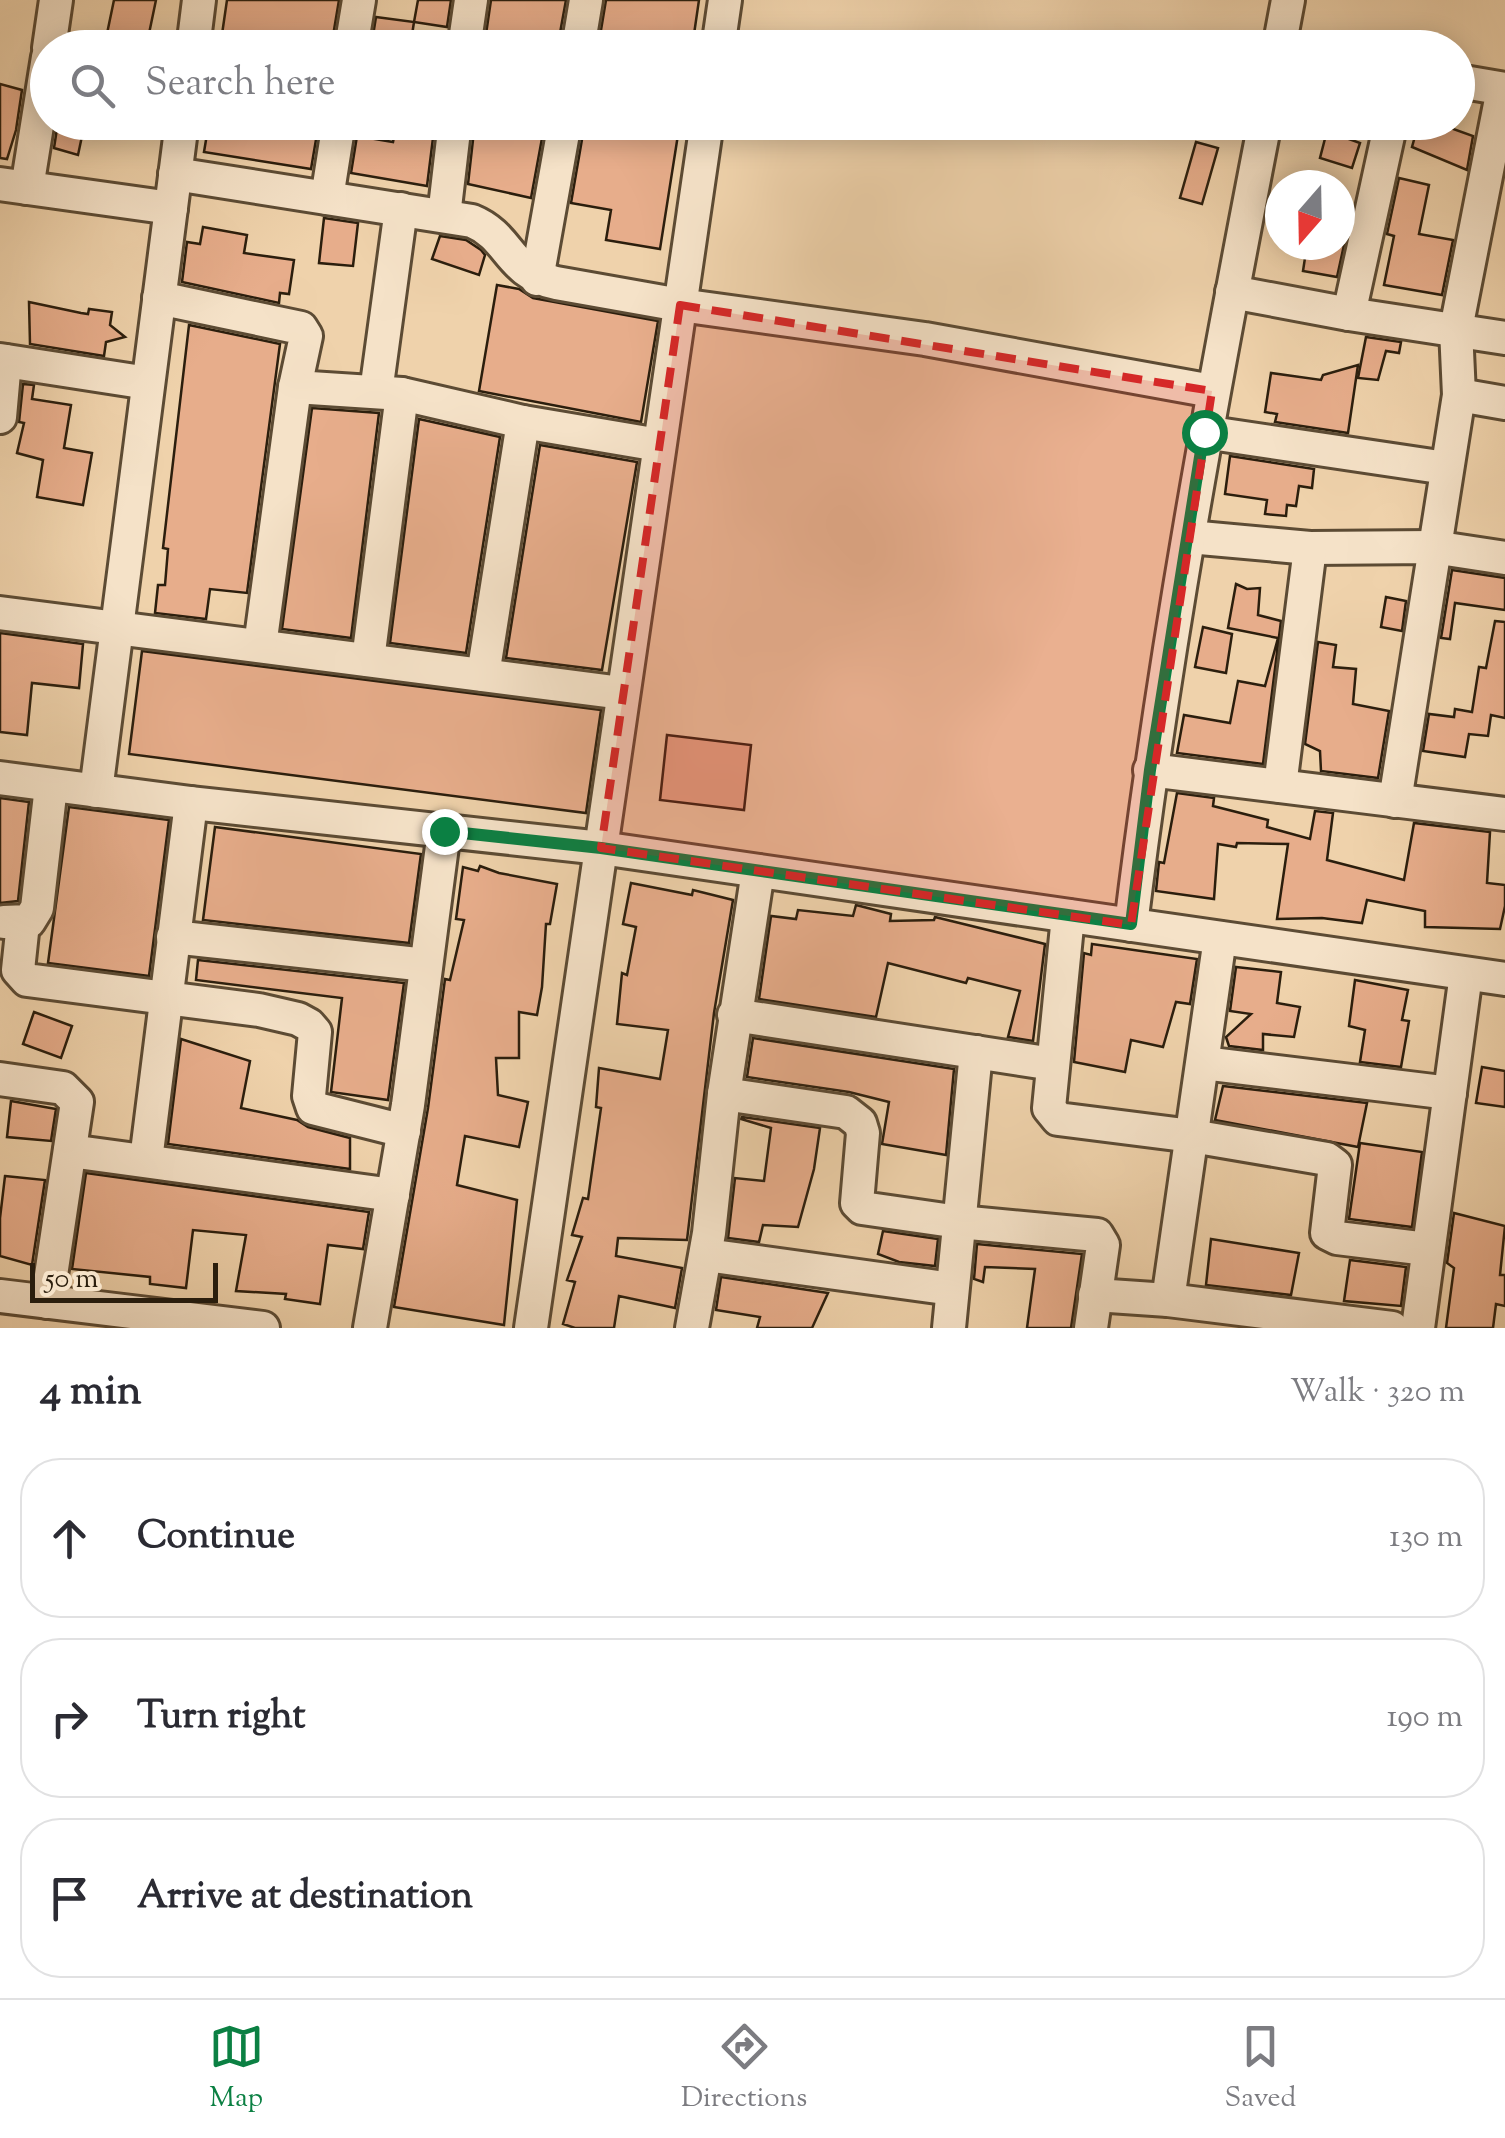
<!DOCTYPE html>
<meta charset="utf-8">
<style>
:root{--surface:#fff;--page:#f7f7f7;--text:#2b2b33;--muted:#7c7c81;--line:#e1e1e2;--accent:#0b8043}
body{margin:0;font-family:"Sorts Mill Goudy",serif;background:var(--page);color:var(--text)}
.compass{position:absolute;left:1265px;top:170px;width:90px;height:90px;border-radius:50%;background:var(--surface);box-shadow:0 5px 25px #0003;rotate:200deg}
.scale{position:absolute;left:30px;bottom:25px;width:188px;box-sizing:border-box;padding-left:10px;border:5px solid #2b1e0d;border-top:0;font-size:28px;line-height:35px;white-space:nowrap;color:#2b1e0d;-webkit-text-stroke:8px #f5e2c8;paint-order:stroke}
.stop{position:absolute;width:30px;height:30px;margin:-22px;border:8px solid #0b8043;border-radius:50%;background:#fff}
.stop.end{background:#0b8043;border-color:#fff;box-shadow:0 2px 10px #0008}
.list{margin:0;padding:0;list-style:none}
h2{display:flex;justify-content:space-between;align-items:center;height:130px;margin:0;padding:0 40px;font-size:42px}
h2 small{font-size:32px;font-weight:400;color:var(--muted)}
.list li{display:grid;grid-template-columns:65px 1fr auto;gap:30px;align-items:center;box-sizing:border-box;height:160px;margin:0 20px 20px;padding:0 20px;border:2px solid var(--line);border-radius:40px}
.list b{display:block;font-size:38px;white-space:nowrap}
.list em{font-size:32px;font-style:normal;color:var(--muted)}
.icon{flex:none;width:55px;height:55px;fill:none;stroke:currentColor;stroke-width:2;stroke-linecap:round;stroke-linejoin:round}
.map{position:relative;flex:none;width:1505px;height:1328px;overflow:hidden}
.search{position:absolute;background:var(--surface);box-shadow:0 5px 25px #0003;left:30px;right:30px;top:30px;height:110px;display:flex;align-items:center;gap:25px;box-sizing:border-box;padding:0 35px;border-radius:55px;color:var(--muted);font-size:38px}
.sheet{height:670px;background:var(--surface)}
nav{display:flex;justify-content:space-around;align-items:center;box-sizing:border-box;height:140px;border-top:2px solid var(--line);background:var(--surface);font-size:28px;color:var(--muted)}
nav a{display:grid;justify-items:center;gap:5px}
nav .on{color:var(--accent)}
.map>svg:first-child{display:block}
.building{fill:#e7ad8b;stroke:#2b1e0d;stroke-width:2.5}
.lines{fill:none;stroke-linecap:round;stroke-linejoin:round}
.minor-casing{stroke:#5c4b34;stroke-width:38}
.minor{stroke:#f5e2c8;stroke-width:32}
.route{stroke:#0b8043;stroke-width:12}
.marked{fill:#d62828;fill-opacity:0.2;stroke:#d62828;stroke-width:8;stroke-dasharray:20 12;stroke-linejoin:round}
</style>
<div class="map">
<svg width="1505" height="1328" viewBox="0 0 1505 1328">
<rect width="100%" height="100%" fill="#efd2ab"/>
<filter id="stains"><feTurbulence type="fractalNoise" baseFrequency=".002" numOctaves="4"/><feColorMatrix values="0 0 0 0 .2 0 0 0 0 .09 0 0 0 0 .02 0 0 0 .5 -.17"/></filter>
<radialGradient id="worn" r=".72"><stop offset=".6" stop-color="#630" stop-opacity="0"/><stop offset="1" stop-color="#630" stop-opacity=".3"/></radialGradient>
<g class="building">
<polygon points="114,0 156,0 146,48 104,48"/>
<polygon points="227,0 339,0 331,48 220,48"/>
<polygon points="418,0 451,0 447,27 414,22"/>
<polygon points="491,0 566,0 558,44 486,34"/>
<polygon points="606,0 699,0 692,48 598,48"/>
<polygon points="376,17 414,22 410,48 371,48"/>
<polygon points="0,84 22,90 16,130 7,159 0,158"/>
<polygon points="58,122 85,122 78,155 54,148"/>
<polygon points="209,122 319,122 311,169 204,152"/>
<polygon points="397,122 435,122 427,186 351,173 357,136 393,142"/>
<polygon points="475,122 545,122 531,198 468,184"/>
<polygon points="585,122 680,122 660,249 606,240 611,210 571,203"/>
<polygon points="1419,122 1434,122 1473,136 1467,170 1412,147"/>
<polygon points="1327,131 1360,143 1352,168 1320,158"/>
<polygon points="1196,142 1218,148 1202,204 1180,198"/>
<polygon points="1399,178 1429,185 1419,234 1453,240 1442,295 1384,285 1394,236 1387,234"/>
<polygon points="324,218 358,223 353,266 319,263"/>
<polygon points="203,227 247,235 244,253 294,260 289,294 280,293 279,303 182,282 187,242 200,244"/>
<polygon points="440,236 466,240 481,250 485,255 479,275 432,259"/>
<polygon points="1307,245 1344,245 1337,277 1303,271"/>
<polygon points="497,285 519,289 533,298 658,321 641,422 479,391"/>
<polygon points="29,302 81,313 88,314 89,309 112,312 110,325 125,337 106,342 104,356 30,344"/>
<polygon points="189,325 280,344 247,593 210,589 206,619 155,613 158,585 165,585 168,549 163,548"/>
<polygon points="1366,337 1401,342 1399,353 1386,351 1378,380 1358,378"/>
<polygon points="1358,365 1348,433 1275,422 1277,414 1265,412 1271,373 1321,380 1323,375"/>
<polygon points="23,384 34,385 32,399 71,405 64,448 92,453 83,505 37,497 43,460 17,453 24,423 19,422"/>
<polygon points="312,408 379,413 351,638 282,629"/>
<polygon points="419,419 500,437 466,653 390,643"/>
<polygon points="540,445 637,462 602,670 506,658"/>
<polygon points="1230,456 1314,469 1312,488 1299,486 1296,506 1287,505 1286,516 1265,514 1267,500 1225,494"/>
<polygon points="1452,570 1505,578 1505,610 1455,603 1450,639 1441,638"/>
<polygon points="1236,584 1247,589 1260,588 1258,615 1281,621 1263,764 1177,753 1184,715 1230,723 1238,681 1265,686 1278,638 1228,628"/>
<polygon points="1386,597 1406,601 1402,631 1381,627"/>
<polygon points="1495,621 1505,622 1505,718 1491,715 1488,736 1469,734 1465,757 1423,751 1429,714 1454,717 1455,709 1472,712 1479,667 1486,668"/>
<polygon points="1203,627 1232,634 1226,673 1195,667"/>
<polygon points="0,633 83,644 79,688 32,683 27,735 0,732"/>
<polygon points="1318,642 1336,645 1333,667 1356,669 1353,704 1389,711 1378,778 1321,771 1320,751 1305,744"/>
<polygon points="142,651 601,710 586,813 129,754"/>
<polygon points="667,735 751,745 744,810 660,800"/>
<polygon points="1177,793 1214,798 1213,806 1268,820 1267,827 1310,839 1315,811 1333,813 1327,860 1404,880 1414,823 1490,832 1487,883 1505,885 1505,906 1500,929 1425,927 1425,911 1367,900 1362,923 1322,918 1277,919 1288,844 1237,843 1236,847 1218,844 1214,899 1156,891 1159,862 1164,863"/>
<polygon points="0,798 29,802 18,901 0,903"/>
<polygon points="69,807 169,820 149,976 48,963"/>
<polygon points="215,827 421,854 409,943 203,920"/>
<polygon points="480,866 499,873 557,884 550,924 546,924 542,987 537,1015 519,1012 519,1058 496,1058 498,1095 528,1102 519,1147 465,1136 457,1185 517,1200 504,1325 394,1307 428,1108 445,979 450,980 464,920 456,919 463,867 478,871"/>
<polygon points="631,883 692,895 693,890 733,900 714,1013 687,1240 618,1238 616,1256 682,1268 675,1308 619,1296 614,1328 575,1328 563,1324 575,1282 567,1280 582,1237 572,1235 583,1198 588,1199 601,1108 596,1107 599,1068 660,1079 668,1030 617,1024 622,973 627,975 636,927 623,924"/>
<polygon points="856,905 891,914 890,921 934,920 935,917 1045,944 1033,1041 1008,1037 1020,991 968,978 966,983 888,963 876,1017 759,999 771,916 796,919 798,910 853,916"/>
<polygon points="1092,944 1197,959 1190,1004 1176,1002 1163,1047 1131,1040 1125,1072 1074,1062 1084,953 1091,955"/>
<polygon points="198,960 404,983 388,1100 331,1092 342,998 196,980"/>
<polygon points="1236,967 1281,972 1277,1003 1300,1007 1294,1037 1263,1034 1263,1050 1229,1046 1226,1037 1251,1014 1230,1011"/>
<polygon points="1355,980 1408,990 1402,1020 1409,1021 1401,1067 1360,1062 1365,1030 1349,1026"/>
<polygon points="34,1012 72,1026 61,1058 23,1044"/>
<polygon points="753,1038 954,1069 946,1155 882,1144 889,1102 849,1092 747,1077"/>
<polygon points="181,1039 250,1061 241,1108 297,1120 308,1127 350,1138 350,1169 168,1144"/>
<polygon points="1482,1067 1505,1071 1505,1107 1476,1103"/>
<polygon points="1223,1086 1367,1103 1358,1147 1215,1120"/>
<polygon points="11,1101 56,1109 51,1141 7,1137"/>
<polygon points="742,1117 820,1128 814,1169 798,1227 763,1225 759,1242 728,1238 735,1178 764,1181 771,1128 741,1119"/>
<polygon points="1360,1143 1422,1152 1412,1227 1349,1219"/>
<polygon points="86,1173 369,1212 363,1249 328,1245 320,1304 285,1299 286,1294 236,1291 246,1235 193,1230 186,1288 150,1284 150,1277 72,1269"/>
<polygon points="5,1176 45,1180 32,1265 0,1256 0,1218"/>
<polygon points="1454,1213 1505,1226 1500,1275 1505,1275 1505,1306 1496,1304 1493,1328 1446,1328 1454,1268 1447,1263"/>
<polygon points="883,1231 938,1239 935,1266 899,1262 878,1254"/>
<polygon points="1211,1239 1299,1253 1291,1295 1206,1285"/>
<polygon points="977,1244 1082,1254 1071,1328 1027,1328 1035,1269 985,1267 983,1282 974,1279"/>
<polygon points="1350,1260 1406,1267 1401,1306 1344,1301"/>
<polygon points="721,1277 795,1288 828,1293 812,1328 757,1328 760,1317 716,1310"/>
</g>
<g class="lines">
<defs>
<g id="minor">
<polyline points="49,48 56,0"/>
<polyline points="193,48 199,0"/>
<polyline points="351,48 359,0"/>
<polyline points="464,48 471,0"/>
<polyline points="578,48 586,0"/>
<polyline points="718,48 725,0"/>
<polyline points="1279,48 1288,0"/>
<polyline points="1458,81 1505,89"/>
<path d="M175,174L472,221C511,237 507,272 556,283L680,305L925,339L1212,391"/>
<polyline points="0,184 171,208"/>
<polyline points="27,188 48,57"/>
<polyline points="327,198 339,122"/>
<polyline points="444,216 455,122"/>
<polyline points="537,279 565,122"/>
<polyline points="1232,292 1349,314 1505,338"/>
<polyline points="159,298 301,328 306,336 295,387 402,394 523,422 659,445"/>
<polyline points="1349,314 1391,122"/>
<polyline points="0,360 148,383"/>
<polyline points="376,392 401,209"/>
<polyline points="1459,395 1505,403"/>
<polyline points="0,417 5,361"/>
<polyline points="1204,432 1446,468"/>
<polyline points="1189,537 1310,548 1433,547 1505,558"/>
<polyline points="0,613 622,693"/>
<polyline points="260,646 295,387"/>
<polyline points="368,660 402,394"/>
<polyline points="483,675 523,422"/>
<polyline points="1150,770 1505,814"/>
<polyline points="0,778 191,803 601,848 1505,979"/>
<polyline points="1280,786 1310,548"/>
<polyline points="96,791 182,122"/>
<polyline points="1395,801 1459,395 1456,329 1503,89"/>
<polyline points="1068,916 1049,1108 1058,1119 1192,1136 1327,1159 1335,1165 1327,1233 1337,1238 1427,1249"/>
<polyline points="4,922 29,921 37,908 51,786"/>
<polyline points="23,923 18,970 27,980 259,1010 298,1019 309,1025 315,1032 309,1096 313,1108 404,1131"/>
<path d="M1131,925C1164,655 1213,389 1265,122"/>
<polyline points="173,937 426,965"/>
<polyline points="734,1015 1053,1064"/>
<polyline points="1203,1063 1450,1093"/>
<polyline points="0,1079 63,1088 77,1102 47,1302"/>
<polyline points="724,1094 846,1112 860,1123 863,1133 857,1203 862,1208 959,1222 1097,1235 1103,1245 1091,1328"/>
<polyline points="70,1151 393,1195"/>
<polyline points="146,1160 191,803"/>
<polyline points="706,1255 952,1289"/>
<polyline points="1095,1295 1168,1300 1392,1328"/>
<polyline points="0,1296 263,1328"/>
<polyline points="1168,1300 1220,938"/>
<polyline points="370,1328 408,1105 444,831"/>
<polyline points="531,1328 707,122"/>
<polyline points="692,1328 709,1233 724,1094 758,871"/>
<polyline points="949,1328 976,1052"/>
<polyline points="1418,1328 1466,974"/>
</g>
</defs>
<use href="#minor" class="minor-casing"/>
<use href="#minor" class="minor"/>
</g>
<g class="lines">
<polyline class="route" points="444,831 601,848 1131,924 1150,770 1204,432"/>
</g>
<path class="marked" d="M680,305L1212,391L1131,925L601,848Z"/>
<rect width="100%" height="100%" filter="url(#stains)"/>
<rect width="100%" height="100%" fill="url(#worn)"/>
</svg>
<svg class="compass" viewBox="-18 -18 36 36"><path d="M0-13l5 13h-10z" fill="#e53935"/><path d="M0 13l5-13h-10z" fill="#7c7c81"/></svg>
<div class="scale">50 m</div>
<div class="stop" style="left:1204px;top:432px"></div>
<div class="stop end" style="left:444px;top:831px"></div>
<div class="search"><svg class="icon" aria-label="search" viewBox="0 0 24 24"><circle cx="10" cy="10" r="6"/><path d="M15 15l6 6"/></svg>Search here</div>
</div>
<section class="sheet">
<h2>4 min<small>Walk · 320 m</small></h2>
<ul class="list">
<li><svg class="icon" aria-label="ahead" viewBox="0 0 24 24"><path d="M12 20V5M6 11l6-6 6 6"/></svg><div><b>Continue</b></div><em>130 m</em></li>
<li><svg class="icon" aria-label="right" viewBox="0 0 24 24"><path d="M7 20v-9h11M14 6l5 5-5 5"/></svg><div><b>Turn right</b></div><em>190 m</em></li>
<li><svg class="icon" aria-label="arrive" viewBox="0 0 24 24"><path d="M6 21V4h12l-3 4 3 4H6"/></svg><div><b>Arrive at destination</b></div></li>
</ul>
</section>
<nav>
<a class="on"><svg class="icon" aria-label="map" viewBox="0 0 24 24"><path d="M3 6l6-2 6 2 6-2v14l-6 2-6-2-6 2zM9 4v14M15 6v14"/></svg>Map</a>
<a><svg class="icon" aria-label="directions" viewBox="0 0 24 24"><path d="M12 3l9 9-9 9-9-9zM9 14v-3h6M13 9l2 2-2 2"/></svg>Directions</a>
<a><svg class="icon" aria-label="saved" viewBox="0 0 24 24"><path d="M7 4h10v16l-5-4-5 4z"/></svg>Saved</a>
</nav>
